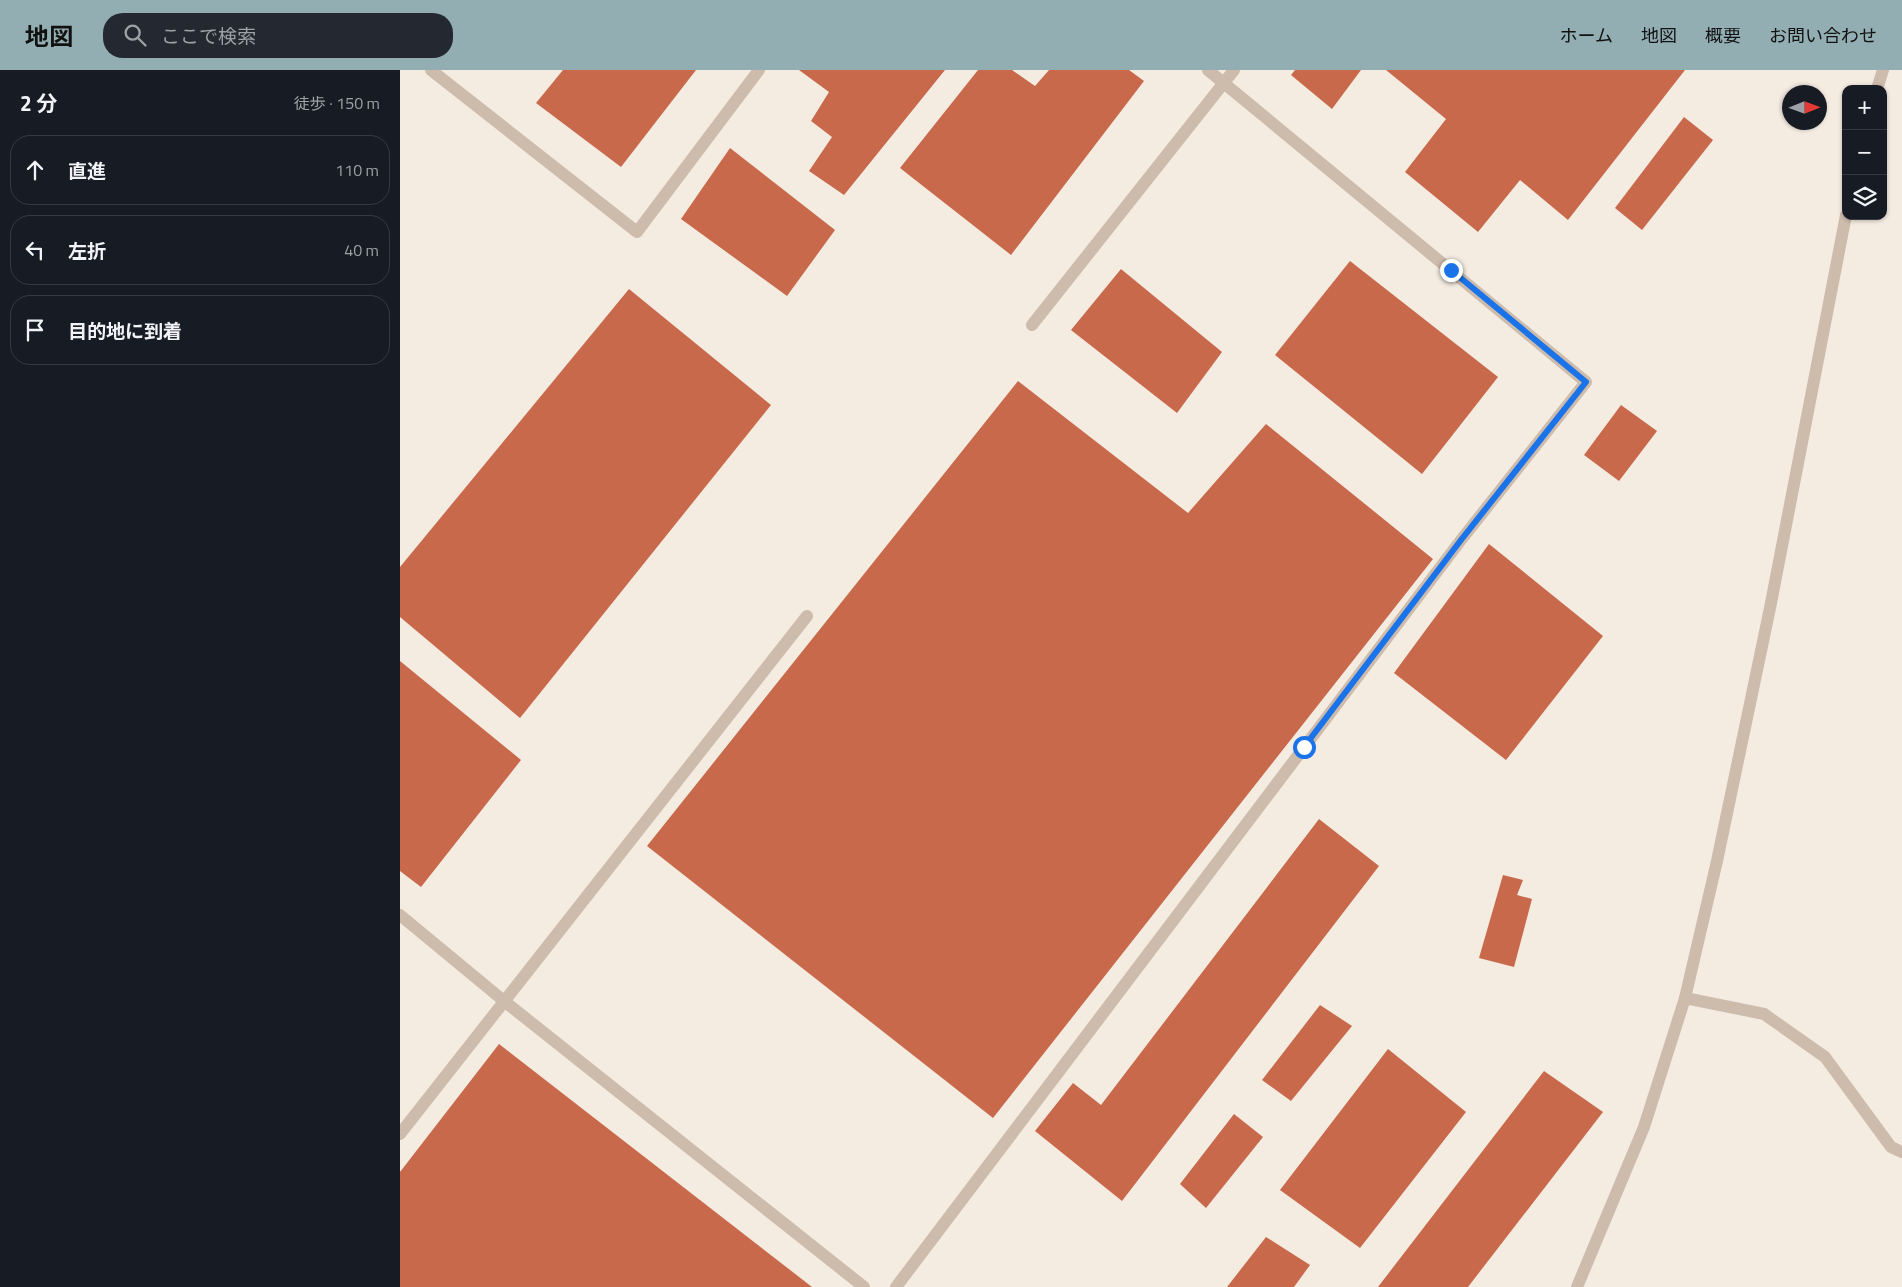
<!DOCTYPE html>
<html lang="ja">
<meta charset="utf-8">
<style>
:root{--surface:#171b24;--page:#242831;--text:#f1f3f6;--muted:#9ea1a6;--line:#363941;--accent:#92aeb2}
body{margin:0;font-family:"Titillium Web","Noto Sans JP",sans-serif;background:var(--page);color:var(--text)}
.controls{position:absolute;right:15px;top:15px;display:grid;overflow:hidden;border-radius:10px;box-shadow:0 1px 4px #0004}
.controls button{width:45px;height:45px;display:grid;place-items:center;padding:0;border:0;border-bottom:1px solid var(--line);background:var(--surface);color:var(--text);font:25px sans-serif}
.compass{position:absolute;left:1382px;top:15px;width:45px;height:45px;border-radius:50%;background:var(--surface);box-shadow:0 1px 4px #0004;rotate:89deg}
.stop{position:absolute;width:15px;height:15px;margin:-11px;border:4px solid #1a73e8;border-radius:50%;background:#fff}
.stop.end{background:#1a73e8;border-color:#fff;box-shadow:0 1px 5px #0008}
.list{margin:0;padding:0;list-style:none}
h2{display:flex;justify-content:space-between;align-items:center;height:65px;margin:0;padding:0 20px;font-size:21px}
h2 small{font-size:16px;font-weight:400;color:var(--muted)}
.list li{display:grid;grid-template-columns:32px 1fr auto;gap:15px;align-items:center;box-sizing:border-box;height:70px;margin:0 10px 10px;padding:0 10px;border:1px solid var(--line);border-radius:20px}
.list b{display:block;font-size:19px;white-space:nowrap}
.list em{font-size:16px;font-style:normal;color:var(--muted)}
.icon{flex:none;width:28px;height:28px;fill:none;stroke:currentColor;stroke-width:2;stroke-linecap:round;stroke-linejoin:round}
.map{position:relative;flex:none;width:1502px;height:1217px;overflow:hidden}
header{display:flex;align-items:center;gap:30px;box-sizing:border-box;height:70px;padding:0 25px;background:var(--accent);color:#111}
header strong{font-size:24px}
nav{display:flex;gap:28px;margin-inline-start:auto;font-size:18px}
.search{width:350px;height:45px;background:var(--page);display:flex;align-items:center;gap:12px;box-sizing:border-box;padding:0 18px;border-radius:20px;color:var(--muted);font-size:19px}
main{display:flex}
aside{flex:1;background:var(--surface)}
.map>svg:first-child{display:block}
.building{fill:#c8694b}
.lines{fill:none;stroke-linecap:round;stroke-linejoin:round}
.service{stroke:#cdbbac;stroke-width:12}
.minor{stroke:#cdbbac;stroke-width:12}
.tertiary{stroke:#cdbbac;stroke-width:12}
.route{stroke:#1a73e8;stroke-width:6}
</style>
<header>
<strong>地図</strong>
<div class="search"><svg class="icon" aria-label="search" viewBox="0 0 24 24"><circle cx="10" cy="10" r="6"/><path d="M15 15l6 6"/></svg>ここで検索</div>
<nav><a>ホーム</a><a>地図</a><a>概要</a><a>お問い合わせ</a></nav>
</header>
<main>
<aside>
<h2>2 分<small>徒歩 · 150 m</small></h2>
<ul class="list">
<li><svg class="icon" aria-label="ahead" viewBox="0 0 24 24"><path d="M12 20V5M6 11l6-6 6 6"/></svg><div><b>直進</b></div><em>110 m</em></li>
<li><svg class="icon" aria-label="left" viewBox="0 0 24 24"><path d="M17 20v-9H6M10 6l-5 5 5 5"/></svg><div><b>左折</b></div><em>40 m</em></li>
<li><svg class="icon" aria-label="arrive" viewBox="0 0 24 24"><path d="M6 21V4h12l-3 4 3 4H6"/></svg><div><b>目的地に到着</b></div></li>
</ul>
</aside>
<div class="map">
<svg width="1502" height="1217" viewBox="0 0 1502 1217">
<rect width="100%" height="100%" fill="#f4ebe1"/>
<g class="building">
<polygon points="163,0 296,0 221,97 136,33"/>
<polygon points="399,0 545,0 444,125 409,101 432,67 411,51 429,22"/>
<polygon points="578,0 612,0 635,16 649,0 729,0 744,11 611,185 500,98"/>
<polygon points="895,0 961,0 932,39 891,5"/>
<polygon points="986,0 1285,0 1168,150 1120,110 1078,162 1005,102 1046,49"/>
<polygon points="1284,47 1313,70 1242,160 1215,138"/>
<polygon points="330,78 435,160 387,226 281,149"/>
<polygon points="950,191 1098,307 1022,404 875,285"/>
<polygon points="721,199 822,282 777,343 671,260"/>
<polygon points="229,219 371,335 120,648 0,547 0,497"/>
<polygon points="618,311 788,443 866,354 1033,489 593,1048 247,776"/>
<polygon points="1221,335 1257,361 1219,411 1184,385"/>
<polygon points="1089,474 1203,566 1106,690 994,603"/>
<polygon points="0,591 121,690 21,817 0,801"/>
<polygon points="919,749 979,796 722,1131 635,1061 673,1013 701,1035"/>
<polygon points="1103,805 1123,810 1117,825 1132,829 1114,897 1079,888"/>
<polygon points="920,935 952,956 891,1031 862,1010"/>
<polygon points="99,974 412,1217 0,1217 0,1102"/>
<polygon points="988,979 1066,1042 960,1178 880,1120"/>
<polygon points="1144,1001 1203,1042 1068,1217 978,1217"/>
<polygon points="834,1044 863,1067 806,1138 780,1114"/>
<polygon points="866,1167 910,1195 894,1217 827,1217"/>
</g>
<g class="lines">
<g class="service">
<polyline points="31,0 237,162 359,0"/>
<polyline points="632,255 834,0"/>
<polyline points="0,845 104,931 464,1217"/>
<polyline points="0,1064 407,546"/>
<polyline points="496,1217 1061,470 1186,312 808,0"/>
</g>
<polyline class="minor" points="1285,928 1364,944 1425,987 1491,1077 1502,1082"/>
<g class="tertiary">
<polyline points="1477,19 1483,0"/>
<polyline points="1177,1217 1244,1057 1285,928 1317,791 1370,538 1446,145"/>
</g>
</g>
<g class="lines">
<polyline class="route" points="904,677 1061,470 1186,312 1051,200"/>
</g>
</svg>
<div class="controls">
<button>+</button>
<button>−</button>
<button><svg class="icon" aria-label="layers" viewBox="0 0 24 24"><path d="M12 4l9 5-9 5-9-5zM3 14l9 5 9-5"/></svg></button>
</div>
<svg class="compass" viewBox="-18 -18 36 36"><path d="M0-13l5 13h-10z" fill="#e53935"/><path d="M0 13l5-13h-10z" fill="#9ea1a6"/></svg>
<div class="stop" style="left:904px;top:677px"></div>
<div class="stop end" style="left:1051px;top:200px"></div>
</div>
</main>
